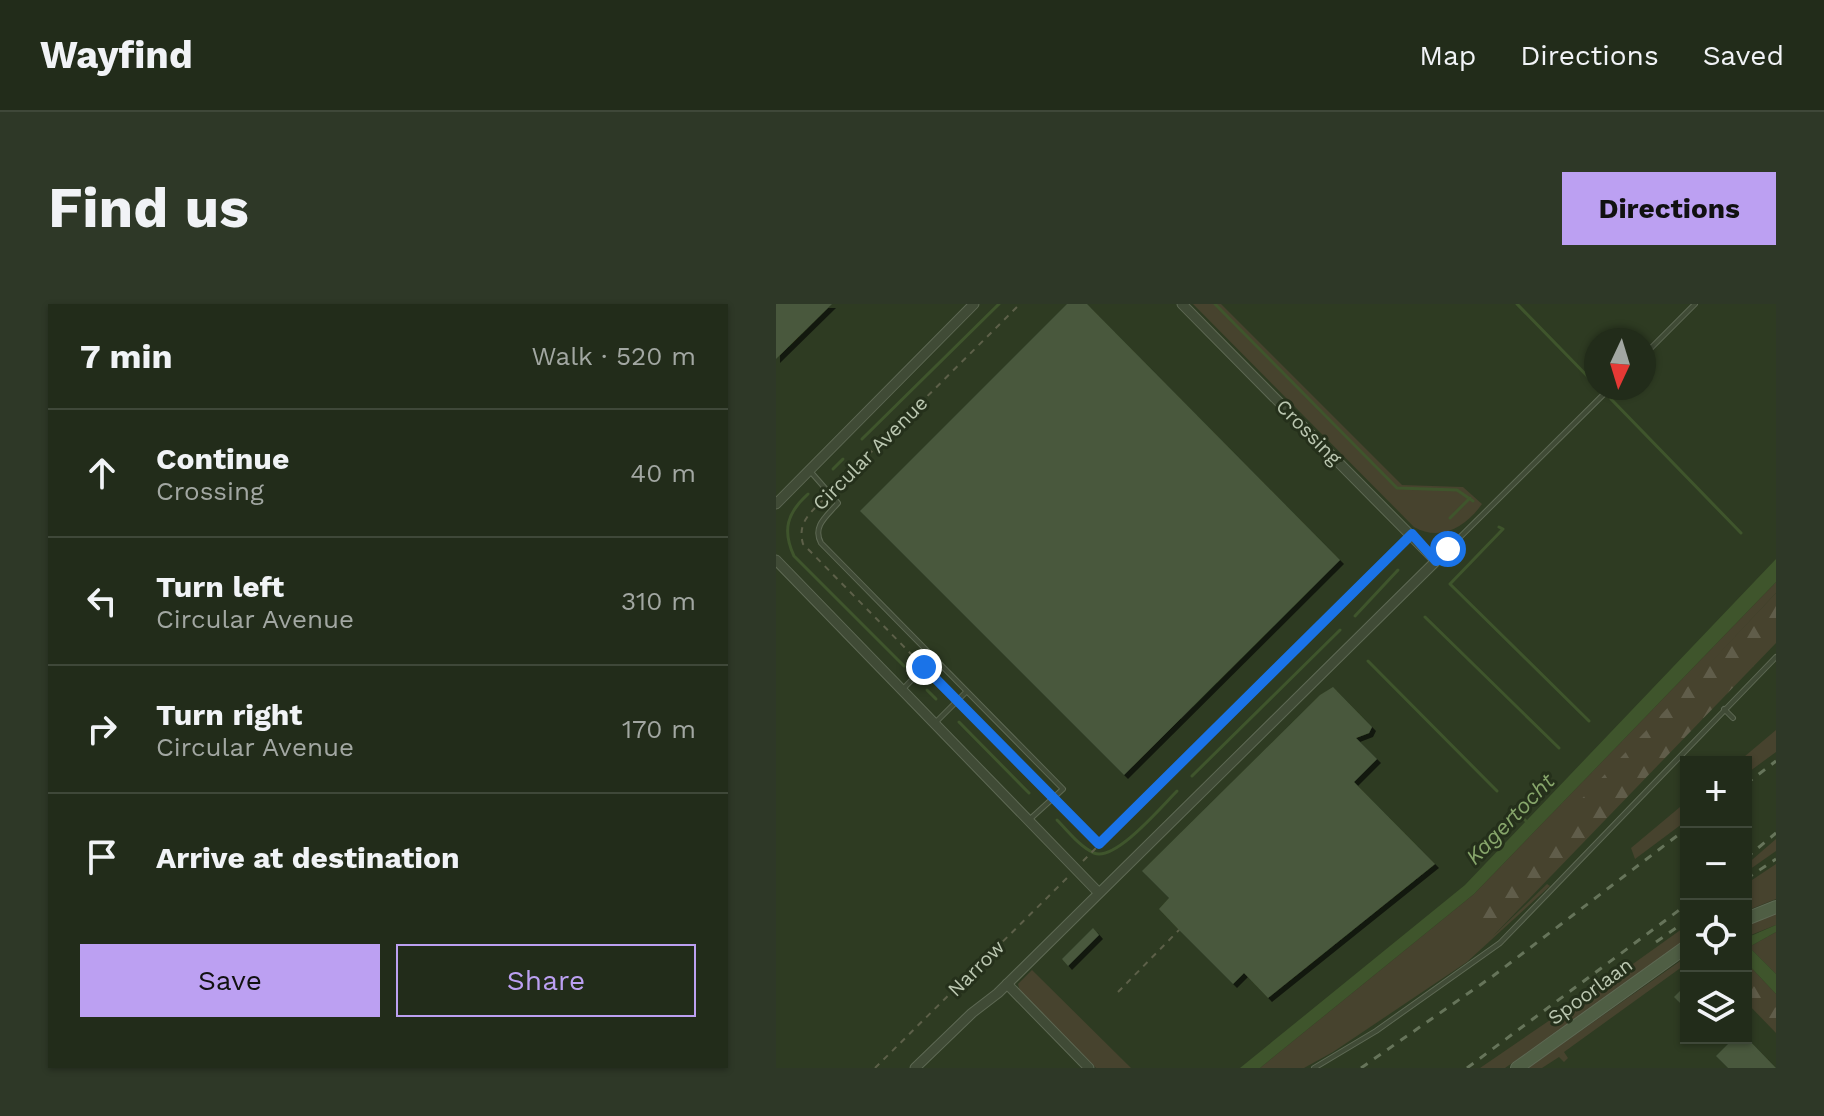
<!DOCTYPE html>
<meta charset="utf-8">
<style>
:root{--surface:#222c1a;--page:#2e3827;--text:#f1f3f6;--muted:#a2a7a2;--line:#3f4839;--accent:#bca0f2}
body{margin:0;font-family:"Work Sans",sans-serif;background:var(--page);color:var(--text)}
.controls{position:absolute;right:24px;bottom:24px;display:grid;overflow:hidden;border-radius:0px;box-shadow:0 2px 6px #0004}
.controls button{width:72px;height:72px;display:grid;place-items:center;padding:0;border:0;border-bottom:2px solid var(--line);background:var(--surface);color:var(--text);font:40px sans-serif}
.compass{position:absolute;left:808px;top:24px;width:72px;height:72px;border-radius:50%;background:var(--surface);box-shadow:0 2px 6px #0004;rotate:184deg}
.stop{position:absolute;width:24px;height:24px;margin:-18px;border:6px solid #1a73e8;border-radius:50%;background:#fff}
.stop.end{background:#1a73e8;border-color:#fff;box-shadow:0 2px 8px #0008}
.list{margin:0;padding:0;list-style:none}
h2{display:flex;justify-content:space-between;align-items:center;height:104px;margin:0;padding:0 32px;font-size:34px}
h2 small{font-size:26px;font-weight:400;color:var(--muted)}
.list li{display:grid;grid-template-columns:52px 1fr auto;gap:24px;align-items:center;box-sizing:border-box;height:128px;padding:0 32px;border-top:2px solid var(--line)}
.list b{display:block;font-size:30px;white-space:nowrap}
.list p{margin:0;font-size:26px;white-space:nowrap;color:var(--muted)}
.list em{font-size:26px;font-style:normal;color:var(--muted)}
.actions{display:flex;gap:16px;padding:24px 32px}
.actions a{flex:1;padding:18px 0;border:2px solid var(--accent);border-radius:0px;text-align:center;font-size:28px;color:var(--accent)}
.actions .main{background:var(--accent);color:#111}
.icon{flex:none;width:44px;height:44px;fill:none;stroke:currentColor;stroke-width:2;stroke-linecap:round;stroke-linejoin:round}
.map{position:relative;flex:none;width:1000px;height:764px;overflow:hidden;border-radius:0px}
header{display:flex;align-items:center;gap:48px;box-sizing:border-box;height:112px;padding:0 40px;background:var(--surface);border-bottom:2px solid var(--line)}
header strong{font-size:38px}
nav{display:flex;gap:44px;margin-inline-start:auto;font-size:28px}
.intro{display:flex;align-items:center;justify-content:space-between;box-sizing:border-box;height:192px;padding:0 48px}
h1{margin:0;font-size:56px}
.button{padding:20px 36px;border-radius:0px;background:var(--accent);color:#111;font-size:28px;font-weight:700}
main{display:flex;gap:48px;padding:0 48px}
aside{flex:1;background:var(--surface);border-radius:0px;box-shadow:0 2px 6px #0004}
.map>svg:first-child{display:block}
.green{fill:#47432e}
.forest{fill:url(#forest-firs)}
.water{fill:#3f552c}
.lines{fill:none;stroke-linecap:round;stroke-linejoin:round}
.stream{stroke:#3f552c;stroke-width:3}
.building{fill:#49593c;filter:url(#shadow)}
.lane-casing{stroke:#5e6954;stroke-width:6}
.street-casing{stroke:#5e6954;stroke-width:11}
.secondary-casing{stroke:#5e6954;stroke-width:14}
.path{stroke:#5d6049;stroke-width:2;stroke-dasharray:6 6;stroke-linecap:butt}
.lane{stroke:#404b36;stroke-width:4}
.street{stroke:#404b36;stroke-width:9}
.secondary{stroke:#4f5e44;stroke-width:12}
.rail{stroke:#66745a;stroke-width:3;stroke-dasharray:8 8;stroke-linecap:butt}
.route{stroke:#1a73e8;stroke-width:10}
.labels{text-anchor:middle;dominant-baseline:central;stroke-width:6;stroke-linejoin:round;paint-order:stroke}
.street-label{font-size:20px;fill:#bbc7b1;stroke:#25301b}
.water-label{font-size:22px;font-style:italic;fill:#87a66b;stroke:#25301b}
</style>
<header>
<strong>Wayfind</strong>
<nav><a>Map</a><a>Directions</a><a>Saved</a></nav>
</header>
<div class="intro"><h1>Find us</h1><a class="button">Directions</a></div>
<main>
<aside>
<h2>7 min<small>Walk · 520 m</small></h2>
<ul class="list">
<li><svg class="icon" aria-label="ahead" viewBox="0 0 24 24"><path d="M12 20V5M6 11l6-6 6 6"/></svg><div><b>Continue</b><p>Crossing</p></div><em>40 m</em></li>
<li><svg class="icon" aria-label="left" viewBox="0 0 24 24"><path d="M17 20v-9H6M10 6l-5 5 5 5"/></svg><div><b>Turn left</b><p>Circular Avenue</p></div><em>310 m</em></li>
<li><svg class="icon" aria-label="right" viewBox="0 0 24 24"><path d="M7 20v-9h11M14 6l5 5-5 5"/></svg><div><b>Turn right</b><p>Circular Avenue</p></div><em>170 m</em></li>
<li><svg class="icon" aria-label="arrive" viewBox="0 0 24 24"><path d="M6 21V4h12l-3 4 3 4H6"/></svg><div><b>Arrive at destination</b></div></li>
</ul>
<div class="actions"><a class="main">Save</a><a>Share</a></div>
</aside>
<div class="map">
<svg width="1000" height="764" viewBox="0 0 1000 764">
<defs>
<pattern id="forest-firs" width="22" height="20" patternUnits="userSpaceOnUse" patternTransform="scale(2)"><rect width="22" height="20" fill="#47432e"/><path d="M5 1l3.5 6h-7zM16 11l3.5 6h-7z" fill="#605d4a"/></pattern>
<filter id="shadow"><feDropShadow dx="4" dy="4" stdDeviation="0" flood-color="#0009"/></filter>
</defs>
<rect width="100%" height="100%" fill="#2e3b22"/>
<g class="green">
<path d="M417,0H445L626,181L687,183L706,200C690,223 664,238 638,223Z"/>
<polygon points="1000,278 1000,289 916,379 717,632 771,580 774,582 691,658 557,748 528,764 484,764 698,590"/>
<polygon points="1000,426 1000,448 970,470 970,458 962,458"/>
<polygon points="910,498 910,517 859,555 855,544"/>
<polygon points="1000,535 1000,547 970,568 970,561"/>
<polygon points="1000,560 1000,595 970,607 970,580"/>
<polygon points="1000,609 1000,621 970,633 970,621"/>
<polygon points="910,622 910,639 729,764 704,764 812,690 816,691 854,667 854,662"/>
<polygon points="1000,628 1000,670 973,643"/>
<polygon points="910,653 910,660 788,748 792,754 788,758 783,753 766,764 752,764"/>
<polygon points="970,658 1000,690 1000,729 970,698"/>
<polygon points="256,666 355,764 320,764 244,688 242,680"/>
</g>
<g class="forest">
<polygon points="1000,289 1000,339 717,632 697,610"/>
<polygon points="970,674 1000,704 1000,722 970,692"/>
</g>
<g class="water">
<polygon points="1000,255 1000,278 698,590 484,764 464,764 689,581"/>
<polygon points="1000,621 1000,628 973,643 1000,670 1000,690 970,658 970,634"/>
</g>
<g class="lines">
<g class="stream">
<polyline points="439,0 621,184 681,186 697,197"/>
<polyline points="741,0 820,81"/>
<polyline points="835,95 965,229"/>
<polyline points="86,135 223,0"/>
<polyline points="57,165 67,155"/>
<path d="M32,190C11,209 6,226 18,252L128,362"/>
<polyline points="674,214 694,194"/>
<polyline points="723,223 727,225 674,280 813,417"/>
<polyline points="579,312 622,266"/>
<polyline points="649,313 783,444"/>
<polyline points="592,357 721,487"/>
<polyline points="151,386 160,395"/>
<polyline points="183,418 253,489"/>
<polyline points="416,472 564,326"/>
<polyline points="736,503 753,520"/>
<path d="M281,516C292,527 304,543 318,549C339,558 386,502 401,487"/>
</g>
</g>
<g class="building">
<polygon points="0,0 56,0 0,55"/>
<polygon points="291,0 311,0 564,256 348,471 84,207"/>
<polygon points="557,383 596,423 593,429 580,434 601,455 578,478 659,560 492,694 468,669 457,680 402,625 383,605 393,594 366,567 544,391"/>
<polygon points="317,624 323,631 292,662 286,655"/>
<polygon points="910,681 910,705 898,693"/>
<polygon points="958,734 971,734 1000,764 952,764 940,752"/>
</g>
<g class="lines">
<defs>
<g id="lane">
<polyline points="868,51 919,0"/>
<path d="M34,167L62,199C51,212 36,222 45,239L287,485L253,516"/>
<polyline points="660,257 834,84"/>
<polyline points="127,385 157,354"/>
<polyline points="948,405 957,414"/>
<polyline points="160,418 190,388"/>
<polyline points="538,764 600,727 724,639 1000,353"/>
</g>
<g id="street">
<polyline points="0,200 198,0"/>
<polyline points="0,256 322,588"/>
<polyline points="231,680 313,764"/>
<polyline points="139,764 196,709 222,689 660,257 406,0"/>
</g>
<g id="secondary">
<polyline points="970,615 1000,603"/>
<polyline points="741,764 910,643"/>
</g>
</defs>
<use href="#lane" class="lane-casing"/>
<use href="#street" class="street-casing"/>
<use href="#secondary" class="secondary-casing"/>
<g class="path">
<polyline points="58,185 244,0"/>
<path d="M48,195C34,209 21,219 27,240L142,357"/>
<polyline points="152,367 176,391"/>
<polyline points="186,401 272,488"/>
<polyline points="282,498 322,539"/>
<polyline points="307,557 628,238"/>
<polyline points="342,688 403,626"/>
<polyline points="99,764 294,571"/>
</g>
<use href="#lane" class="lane"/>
<use href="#street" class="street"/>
<use href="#secondary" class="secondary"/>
<g class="rail">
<polyline points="970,480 1000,457"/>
<polyline points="970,554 1000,529"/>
<polyline points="970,575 1000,555"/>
<polyline points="880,638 910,617"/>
<polyline points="585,764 717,672 910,525"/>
<polyline points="691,764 910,601"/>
</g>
</g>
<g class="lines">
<polyline class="route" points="148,363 323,540 636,230 660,257 672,245"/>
</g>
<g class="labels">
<g class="street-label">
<text transform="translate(533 128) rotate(45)">Crossing</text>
<text transform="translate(94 149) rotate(-45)">Circular Avenue</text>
<text transform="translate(200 664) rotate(-45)">Narrow</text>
<text transform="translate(814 687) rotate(-36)">Spoorlaan</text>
</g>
<g class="water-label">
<text transform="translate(734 515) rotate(-46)">Kagertocht</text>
</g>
</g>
</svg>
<div class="controls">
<button>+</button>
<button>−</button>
<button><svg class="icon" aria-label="locate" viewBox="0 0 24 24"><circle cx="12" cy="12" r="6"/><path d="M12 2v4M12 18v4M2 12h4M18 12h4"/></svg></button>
<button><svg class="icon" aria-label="layers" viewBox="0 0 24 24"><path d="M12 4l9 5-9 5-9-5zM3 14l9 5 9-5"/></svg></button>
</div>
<svg class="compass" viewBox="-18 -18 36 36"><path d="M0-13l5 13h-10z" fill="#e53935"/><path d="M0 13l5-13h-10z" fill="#a2a7a2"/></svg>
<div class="stop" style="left:672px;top:245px"></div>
<div class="stop end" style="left:148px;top:363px"></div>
</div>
</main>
